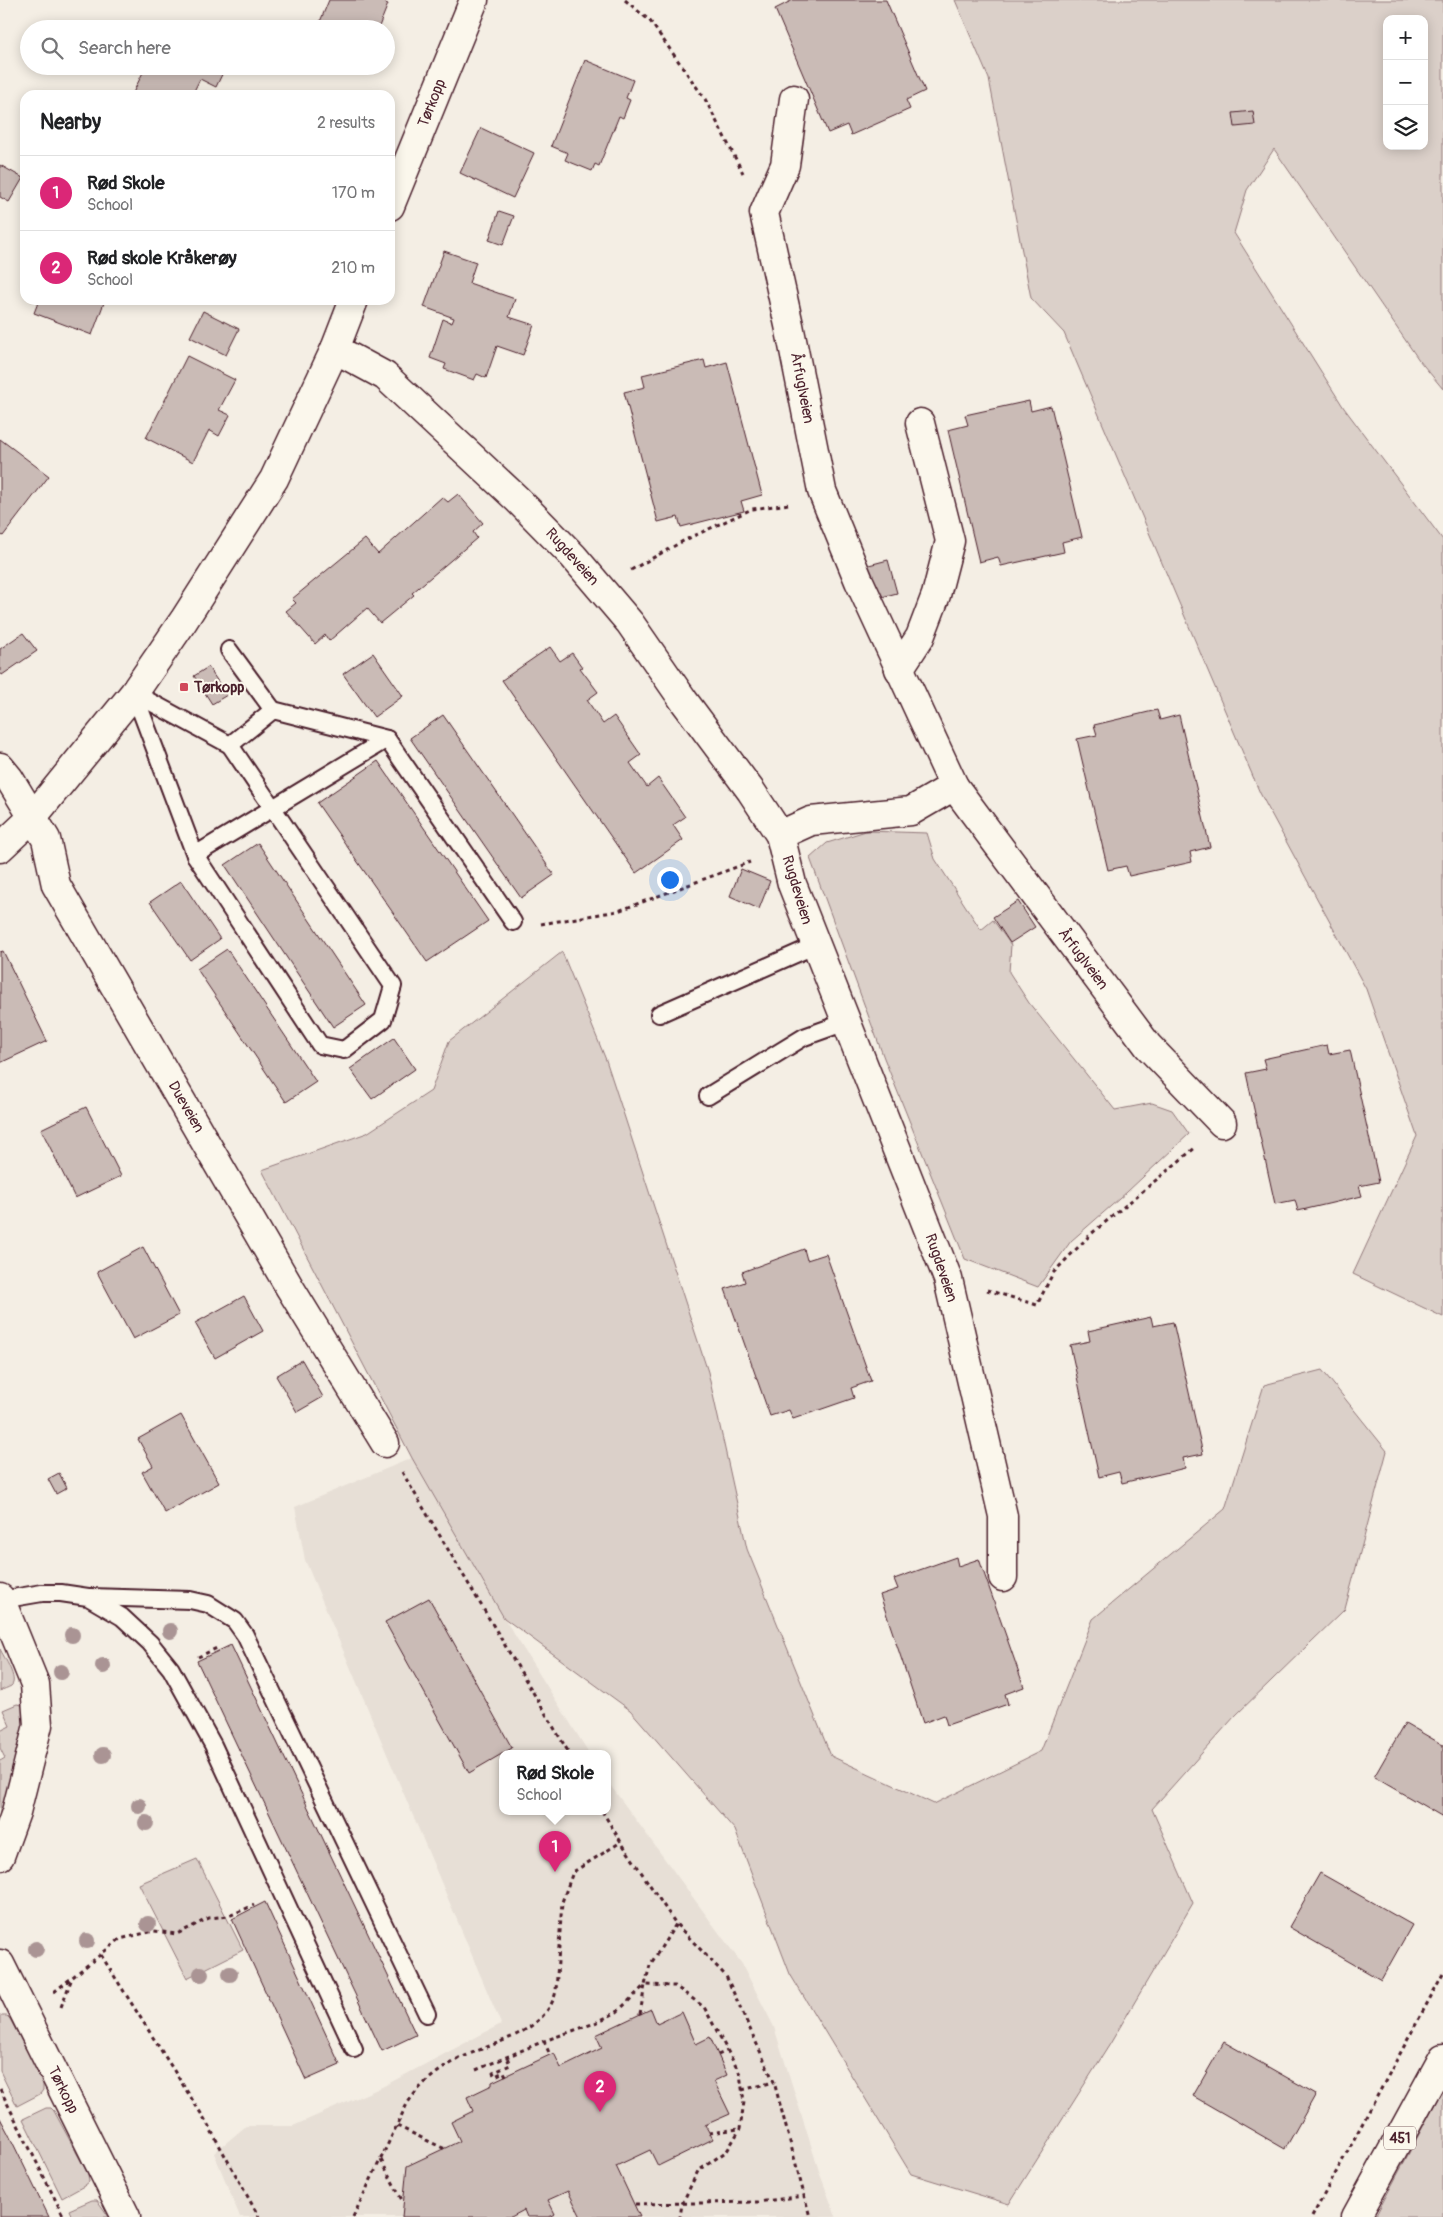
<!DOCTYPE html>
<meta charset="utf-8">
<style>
:root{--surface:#fff;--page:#f6f6f6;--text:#202124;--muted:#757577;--line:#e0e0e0;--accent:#db2777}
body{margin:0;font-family:Pangolin,sans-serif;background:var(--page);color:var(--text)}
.controls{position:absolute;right:15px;top:15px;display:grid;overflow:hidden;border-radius:10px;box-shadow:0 2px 12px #0003}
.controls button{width:45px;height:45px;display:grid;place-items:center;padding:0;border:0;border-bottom:1px solid var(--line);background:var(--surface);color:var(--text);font:25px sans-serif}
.you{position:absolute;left:669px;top:879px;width:18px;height:18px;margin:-12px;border:4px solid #fff;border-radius:50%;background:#1a73e8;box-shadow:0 0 0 8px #1a73e833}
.badge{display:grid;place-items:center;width:32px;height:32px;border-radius:50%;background:var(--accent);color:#fff;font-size:16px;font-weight:700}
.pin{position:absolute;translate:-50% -41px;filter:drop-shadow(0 1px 2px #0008)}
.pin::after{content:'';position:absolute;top:26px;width:18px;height:15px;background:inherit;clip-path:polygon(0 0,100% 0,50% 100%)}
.popup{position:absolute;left:499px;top:1750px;width:112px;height:65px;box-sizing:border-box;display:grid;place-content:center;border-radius:10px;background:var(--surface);filter:drop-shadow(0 1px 4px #0005);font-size:16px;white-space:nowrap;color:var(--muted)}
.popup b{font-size:19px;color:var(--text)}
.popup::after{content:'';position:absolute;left:50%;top:100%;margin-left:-10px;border:10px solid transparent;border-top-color:var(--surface)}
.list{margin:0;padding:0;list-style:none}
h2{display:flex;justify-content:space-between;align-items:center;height:65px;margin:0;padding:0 20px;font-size:21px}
h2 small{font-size:16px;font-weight:400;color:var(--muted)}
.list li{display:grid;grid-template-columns:32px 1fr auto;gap:15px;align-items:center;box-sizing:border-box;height:75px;padding:0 20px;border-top:1px solid var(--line)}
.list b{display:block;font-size:19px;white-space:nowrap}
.list p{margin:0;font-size:16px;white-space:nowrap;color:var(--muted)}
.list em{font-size:16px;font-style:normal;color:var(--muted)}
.icon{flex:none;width:28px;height:28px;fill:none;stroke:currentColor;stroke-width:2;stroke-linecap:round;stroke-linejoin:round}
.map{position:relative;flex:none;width:1443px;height:2217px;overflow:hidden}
.search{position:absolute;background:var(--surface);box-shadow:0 2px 12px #0003;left:20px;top:20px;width:375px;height:55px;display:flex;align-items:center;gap:12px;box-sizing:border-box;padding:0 18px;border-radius:28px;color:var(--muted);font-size:19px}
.panel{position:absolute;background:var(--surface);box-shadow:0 2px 12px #0003;left:20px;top:90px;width:375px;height:215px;border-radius:15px}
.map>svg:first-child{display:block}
.built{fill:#e7dfd6}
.green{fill:#dbd0c9;stroke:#92787a;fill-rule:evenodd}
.building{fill:#cabbb6;stroke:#4a1f2b}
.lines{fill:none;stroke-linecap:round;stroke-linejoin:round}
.lane-casing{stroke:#4a1f2b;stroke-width:20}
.street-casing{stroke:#4a1f2b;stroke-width:31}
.primary-casing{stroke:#4a1f2b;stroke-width:31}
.path{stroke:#4a1f2b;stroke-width:3;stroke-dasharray:4 4;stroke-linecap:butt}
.lane{stroke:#fbf7ec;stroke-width:16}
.street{stroke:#fbf7ec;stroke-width:28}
.primary{stroke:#fbf7ec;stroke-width:28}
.tree{fill:#aa9494}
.poi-dot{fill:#d1495b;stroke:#fbf7ec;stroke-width:2}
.labels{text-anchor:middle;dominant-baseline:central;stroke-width:4;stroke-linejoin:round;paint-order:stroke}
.shield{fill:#fbf7ec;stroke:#7f6065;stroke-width:1}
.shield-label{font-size:14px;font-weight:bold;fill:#4a1f2b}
.street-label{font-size:15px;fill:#4a1f2b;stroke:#fbf7ec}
.poi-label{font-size:15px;font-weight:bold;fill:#4a1f2b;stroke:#fbf7ec;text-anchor:start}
</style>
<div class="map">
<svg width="1443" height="2217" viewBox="0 0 1443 2217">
<rect width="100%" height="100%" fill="#f4eee4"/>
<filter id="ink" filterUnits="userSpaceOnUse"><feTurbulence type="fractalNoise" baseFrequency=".02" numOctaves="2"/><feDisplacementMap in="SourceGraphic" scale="10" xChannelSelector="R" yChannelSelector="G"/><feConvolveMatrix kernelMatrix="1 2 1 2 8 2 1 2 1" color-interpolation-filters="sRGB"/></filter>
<g filter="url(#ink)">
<polygon class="built" points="412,1458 504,1618 589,1753 502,1753 502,1811 608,1811 608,1782 742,1964 774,2027 820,2174 836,2217 240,2217 214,2153 246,2126 293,2126 382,2087 501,2024 305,1560 295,1507"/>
<g class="green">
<path d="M955,0H1443V389L1419,360L1274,149L1247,190L1234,233L1344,408L1443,540V1317L1353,1274L1417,1136L1366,989L1260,793L1064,333L1031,298L989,79ZM1387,19H1424V146H1387Z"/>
<polygon points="866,831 927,833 935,859 981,930 993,920 1011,945 1009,972 1029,1003 1115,1110 1152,1103 1172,1110 1189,1134 1127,1192 1071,1241 1038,1287 965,1259 884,1058 810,858 827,843"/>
<polygon points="562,952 606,1060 708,1372 747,1549 831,1756 934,1804 1041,1751 1093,1619 1225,1509 1264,1385 1322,1370 1387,1451 1345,1609 1235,1716 1152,1809 1193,1903 1110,2044 1009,2204 911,2174 790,1974 735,1830 630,1710 504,1618 412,1458 262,1170 367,1133 431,1091 449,1041"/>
<path d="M0,1649C4,1657 19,1680 11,1686C8,1688 3,1689 0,1691Z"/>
<polygon points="17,1704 22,1705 27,1721 0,1820 0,1761 5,1758 0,1748 0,1731 10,1726 3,1710"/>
<polygon points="197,1859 243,1950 187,1978 139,1884"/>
<polygon points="0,2016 7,2016 10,2019 43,2081 43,2090 40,2094 17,2106 0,2071"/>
<polygon points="1443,2089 1443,2217 1375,2217"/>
<polygon points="46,2108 51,2108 54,2111 88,2174 89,2182 84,2186 62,2198 23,2119"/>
<polygon points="92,2200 97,2200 109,2217 72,2217 69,2210"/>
</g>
<g class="building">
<polygon points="329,0 378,0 388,4 378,29 317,29"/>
<polygon points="793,0 886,0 925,91 906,100 910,109 851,135 847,125 828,133 775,9"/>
<polygon points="585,60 633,80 626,98 630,100 623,118 619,116 599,166 595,164 592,171 565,160 568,153 551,146"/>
<polygon points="146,66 226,66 216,87 200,79 192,95 132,95"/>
<polygon points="1253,111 1255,125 1235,127 1233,113"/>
<polygon points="481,128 534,153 513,198 460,173"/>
<polygon points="0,165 23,178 9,202 0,197"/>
<polygon points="499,211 514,216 503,245 489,240"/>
<polygon points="444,251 476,262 469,283 515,299 509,317 534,325 523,355 497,346 486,378 477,374 474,380 444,369 446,364 430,358 443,319 452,323 454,318 424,307"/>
<polygon points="39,300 105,300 92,335 34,313"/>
<polygon points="203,311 239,329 226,355 190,337"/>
<polygon points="187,356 235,380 219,410 230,415 219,436 209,430 193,462 146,438"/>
<polygon points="704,360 706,368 727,362 762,495 741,501 744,511 681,527 678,517 658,522 624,392 645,387 642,375"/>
<polygon points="1029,401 1031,411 1051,406 1082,537 1062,542 1064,552 1001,566 998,557 979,562 948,430 968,425 965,415"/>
<polygon points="0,439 49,476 3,536 0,534"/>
<polygon points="458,494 483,523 473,532 477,538 412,593 414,595 380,623 367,608 329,641 325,635 315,644 286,611 296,603 292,599 365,539 378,554 442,497 448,502"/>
<polygon points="888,560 897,593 874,599 865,566"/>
<polygon points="23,633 37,651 2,675 0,672 0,649"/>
<polygon points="550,647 560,661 572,653 582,667 580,668 598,692 587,700 603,724 614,716 641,755 630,763 647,787 658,778 685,817 673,825 683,840 636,873 502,680"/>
<polygon points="373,653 403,696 374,717 343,674"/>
<polygon points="208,667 227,695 212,704 194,676"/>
<polygon points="1157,710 1160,720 1179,715 1210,847 1190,852 1192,862 1129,876 1126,866 1108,870 1077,739 1097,735 1094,725"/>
<polygon points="443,715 554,875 521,898 410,738"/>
<polygon points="378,761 488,921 427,962 317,803"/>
<polygon points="258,843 366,1005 333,1027 225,865"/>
<polygon points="741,869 770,881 759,909 730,896"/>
<polygon points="181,881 220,939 190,960 150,902"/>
<polygon points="1018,901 1035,927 1010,943 993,917"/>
<polygon points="227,949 316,1082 286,1102 197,969"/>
<polygon points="3,951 47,1041 0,1063 0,952"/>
<polygon points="394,1038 415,1069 372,1099 350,1069"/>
<polygon points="1327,1045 1329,1054 1350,1050 1379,1182 1359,1186 1362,1196 1298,1211 1295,1200 1275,1204 1246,1073 1266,1069 1263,1059"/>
<polygon points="86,1107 121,1176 75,1198 41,1129"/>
<polygon points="143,1247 179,1315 133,1339 97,1272"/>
<polygon points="804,1249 807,1260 826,1254 871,1381 851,1388 854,1398 793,1419 789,1410 770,1416 725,1289 745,1282 742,1272"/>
<polygon points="244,1296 263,1331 215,1358 195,1323"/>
<polygon points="1151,1317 1153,1326 1173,1322 1203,1454 1183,1458 1185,1468 1122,1483 1119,1472 1099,1477 1070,1345 1090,1341 1088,1331"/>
<polygon points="302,1360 323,1397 297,1412 276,1376"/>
<polygon points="181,1415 219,1483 165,1513 142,1472 153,1466 138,1439"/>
<polygon points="59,1473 67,1488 56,1494 48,1479"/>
<polygon points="956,1557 958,1566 979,1559 1024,1687 1005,1694 1008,1704 947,1725 944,1715 923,1723 880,1595 898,1589 894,1579"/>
<polygon points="429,1598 512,1748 469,1773 385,1622"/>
<polygon points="231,1645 416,2035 382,2051 197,1661"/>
<polygon points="1405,1723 1443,1745 1443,1817 1374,1777"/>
<polygon points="1320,1873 1412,1925 1381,1980 1289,1927"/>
<polygon points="265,1902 340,2065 306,2080 232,1919"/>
<polygon points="651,2009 657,2024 682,2012 696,2044 710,2037 727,2075 714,2081 730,2114 705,2125 713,2139 658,2166 650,2150 616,2166 640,2217 581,2217 568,2191 548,2200 555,2214 548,2217 527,2217 524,2210 511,2217 402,2217 407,2166 460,2141 451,2122 473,2111 467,2097 492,2085 492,2082 554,2053 561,2068 602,2048 596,2035"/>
<polygon points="1224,2042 1316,2094 1285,2149 1193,2096"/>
<polygon points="0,2118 8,2133 49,2217 0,2217"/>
</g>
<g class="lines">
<defs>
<g id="lane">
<polyline points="229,650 273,710"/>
<polygon points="134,693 230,745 273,710 387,739 195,855"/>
<polyline points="387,739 513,922"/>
<polyline points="195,855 320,1045 344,1050 383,1020 393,986 230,745"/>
<polyline points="659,1014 816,945"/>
<polyline points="708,1096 804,1037 846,1022"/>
<polyline points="90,1597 190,1600 208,1604 235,1621 245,1635 427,2014"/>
<polyline points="1,1600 42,1593 61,1593 88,1597 122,1617 150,1643 171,1669 213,1745 354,2049"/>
</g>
<g id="street">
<polyline points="794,99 785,165 764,213 789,325 822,491 859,581 954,786 1148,1046 1222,1123"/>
<polyline points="390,206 474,0"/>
<polyline points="335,349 385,376 517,499 573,556 630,623 684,701 751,791 780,835 792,884 948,1279 1003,1516 1003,1577"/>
<polyline points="899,669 920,637 936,595 950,541 920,423"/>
<polyline points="0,767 9,778 46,839 56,885 290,1288 385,1443"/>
<polyline points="780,835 811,821 911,811 954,786"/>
<polyline points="0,848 32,818 134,693 184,620 274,479 335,349 354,300"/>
<polyline points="0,1598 35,1684 38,1725 16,1812 0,1856"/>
<polyline points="0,1964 126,2217"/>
</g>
<polyline id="primary" points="1356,2217 1443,2058"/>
</defs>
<use href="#lane" class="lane-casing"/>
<use href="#street" class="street-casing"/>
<use href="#primary" class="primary-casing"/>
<g class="path">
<polyline points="625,0 650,21 705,99 743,173"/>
<polyline points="631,570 685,540 752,509 789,504"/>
<polyline points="541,924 618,911 750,862"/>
<polyline points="987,1290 1037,1305 1053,1273 1091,1234 1196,1147"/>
<polyline points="402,1472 569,1753"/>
<polyline points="198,1657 217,1648"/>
<polyline points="602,1811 621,1842 676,1924 726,1976 774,2082 810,2217"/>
<polyline points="101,1955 207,2123 259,2217"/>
<polyline points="54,1992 120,1939 154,1931 177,1934 209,1918 229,1916 254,1905"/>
<polyline points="61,2007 72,1978"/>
<polyline points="640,2014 645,1985 675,1986 704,2007 740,2074 744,2102 740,2129 727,2151 698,2171 682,2204 680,2217"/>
<polyline points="544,2041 550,2055"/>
<polyline points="718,2055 727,2051"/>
<polyline points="476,2070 544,2041 595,2023 617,2012 645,1985 650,1965 676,1924"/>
<polyline points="506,2076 504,2072 495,2076 493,2073 510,2065 507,2057"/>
<polyline points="0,2089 64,2217"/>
<polyline points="742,2090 774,2082"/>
<polyline points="397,2126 445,2149"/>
<polyline points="709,2133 739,2129"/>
<polyline points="381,2160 403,2202"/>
<polyline points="635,2204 758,2202 805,2196"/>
<path d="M353,2217L407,2104C420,2084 438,2070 459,2059C494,2041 546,2034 556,1991L562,1902L573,1872L621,1842"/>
<polyline points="1312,2217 1443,1974"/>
</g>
<use href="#lane" class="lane"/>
<use href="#street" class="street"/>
<use href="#primary" class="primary"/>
</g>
<g class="tree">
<circle cx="170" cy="1631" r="8"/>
<circle cx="72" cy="1635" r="8"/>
<circle cx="103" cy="1666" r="8"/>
<circle cx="61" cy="1672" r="8"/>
<circle cx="103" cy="1755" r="8"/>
<circle cx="139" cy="1806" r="8"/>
<circle cx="146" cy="1823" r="8"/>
<circle cx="148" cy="1924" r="8"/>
<circle cx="87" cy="1941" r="8"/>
<circle cx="36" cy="1949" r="8"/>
<circle cx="201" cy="1974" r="8"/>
<circle cx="230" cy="1974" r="8"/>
</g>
</g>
<rect class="poi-dot" x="179" y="682" width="10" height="10" rx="2.5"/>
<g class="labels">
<rect class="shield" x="1384" y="2126.5" width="32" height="23" rx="4"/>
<g class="shield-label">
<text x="1400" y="2138">451</text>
</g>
<g class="street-label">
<text transform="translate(432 103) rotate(-68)">Tørkopp</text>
<text transform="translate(802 388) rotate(79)">Årfuglveien</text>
<text transform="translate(572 557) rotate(48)">Rugdeveien</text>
<text transform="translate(797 890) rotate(73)">Rugdeveien</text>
<text transform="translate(1083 959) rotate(53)">Årfuglveien</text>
<text transform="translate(186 1107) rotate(60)">Dueveien</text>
<text transform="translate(941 1268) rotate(71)">Rugdeveien</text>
<text transform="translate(63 2090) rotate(64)">Tørkopp</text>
</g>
<g class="poi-label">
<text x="194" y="687">Tørkopp</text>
</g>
</g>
</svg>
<div class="controls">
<button>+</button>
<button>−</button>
<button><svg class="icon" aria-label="layers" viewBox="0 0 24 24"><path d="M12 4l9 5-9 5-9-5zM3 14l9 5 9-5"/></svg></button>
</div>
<div class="you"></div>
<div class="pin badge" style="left:555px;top:1872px">1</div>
<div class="popup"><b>Rød Skole</b>School</div>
<div class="pin badge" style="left:600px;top:2112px">2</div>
<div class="search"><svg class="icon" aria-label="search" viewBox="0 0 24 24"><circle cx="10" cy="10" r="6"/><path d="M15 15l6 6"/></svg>Search here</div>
<section class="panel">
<h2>Nearby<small>2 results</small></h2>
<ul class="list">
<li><span class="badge">1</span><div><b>Rød Skole</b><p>School</p></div><em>170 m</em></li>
<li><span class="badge">2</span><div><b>Rød skole Kråkerøy</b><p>School</p></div><em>210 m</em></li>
</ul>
</section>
</div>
